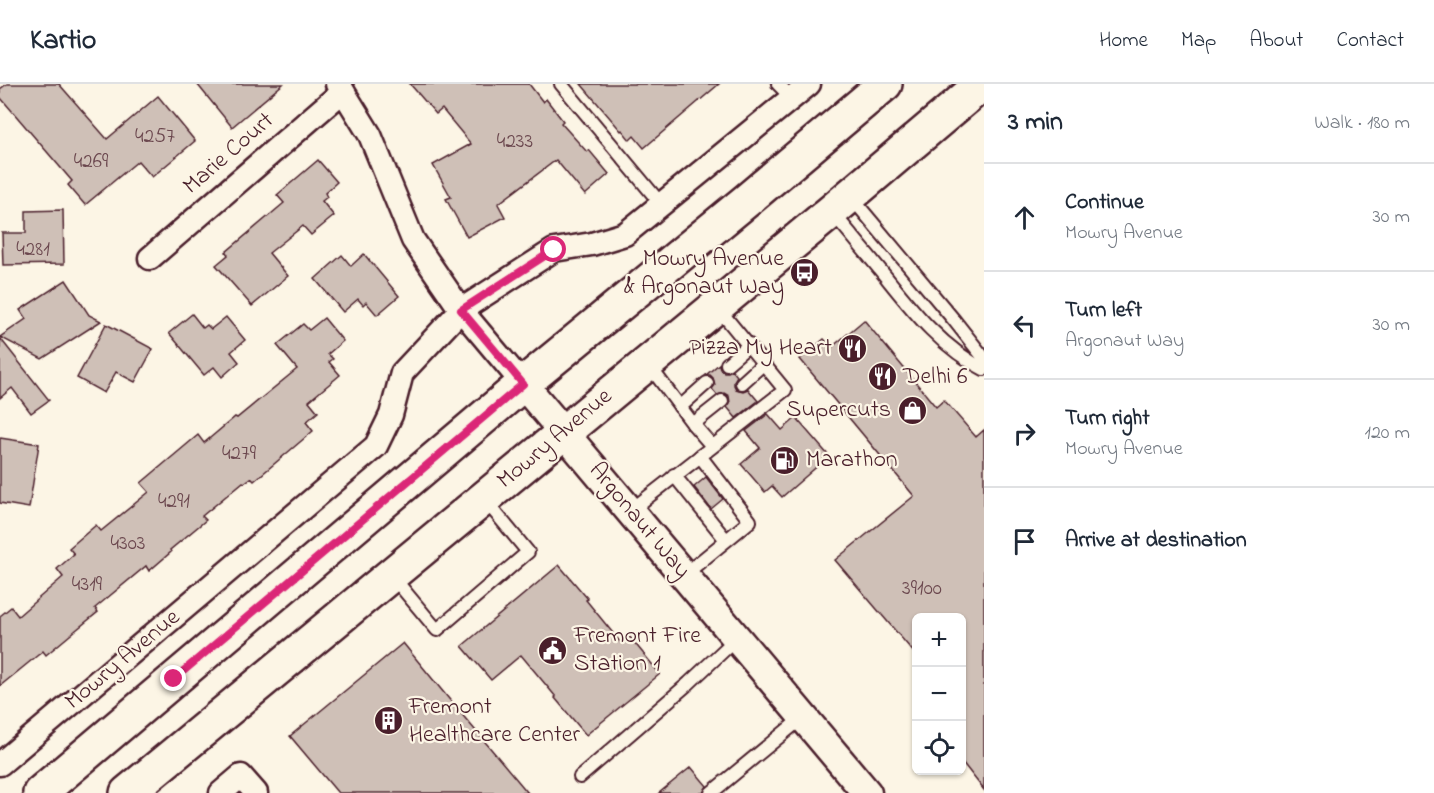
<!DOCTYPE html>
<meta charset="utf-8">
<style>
:root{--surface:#fff;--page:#f6f6f7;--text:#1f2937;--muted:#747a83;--line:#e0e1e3}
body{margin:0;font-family:"Indie Flower",sans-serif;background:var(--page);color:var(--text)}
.controls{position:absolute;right:18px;bottom:18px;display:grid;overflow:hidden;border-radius:9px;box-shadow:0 2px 4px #0004}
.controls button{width:54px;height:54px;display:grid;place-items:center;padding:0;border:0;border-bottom:2px solid var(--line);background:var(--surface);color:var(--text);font:30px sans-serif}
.stop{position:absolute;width:18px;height:18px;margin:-14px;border:4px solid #db2777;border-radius:50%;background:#fff}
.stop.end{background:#db2777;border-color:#fff;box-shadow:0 2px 6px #0008}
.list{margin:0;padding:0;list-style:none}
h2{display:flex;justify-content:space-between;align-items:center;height:78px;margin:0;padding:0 24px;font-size:26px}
h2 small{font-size:20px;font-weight:400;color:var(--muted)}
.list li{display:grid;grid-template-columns:39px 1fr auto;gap:18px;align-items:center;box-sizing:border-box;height:108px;padding:0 24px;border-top:2px solid var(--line)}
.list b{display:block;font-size:22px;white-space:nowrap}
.list p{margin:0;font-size:20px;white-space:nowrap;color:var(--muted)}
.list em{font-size:20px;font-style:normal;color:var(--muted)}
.icon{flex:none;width:33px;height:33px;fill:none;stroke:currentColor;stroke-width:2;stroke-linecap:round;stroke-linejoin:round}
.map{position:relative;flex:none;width:984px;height:709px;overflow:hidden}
header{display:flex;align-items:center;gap:36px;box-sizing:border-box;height:84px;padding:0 30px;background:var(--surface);border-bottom:2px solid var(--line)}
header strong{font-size:28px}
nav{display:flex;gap:33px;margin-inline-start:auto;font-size:21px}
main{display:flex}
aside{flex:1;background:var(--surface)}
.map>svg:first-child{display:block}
.building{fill:#cfc0b7;stroke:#4a1f2b;stroke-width:1.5}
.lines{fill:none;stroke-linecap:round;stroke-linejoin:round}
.service-casing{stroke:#4a1f2b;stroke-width:16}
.minor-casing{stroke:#4a1f2b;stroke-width:27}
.tertiary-casing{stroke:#4a1f2b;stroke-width:33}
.primary-casing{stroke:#4a1f2b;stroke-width:38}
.service{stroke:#fcf5e5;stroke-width:12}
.minor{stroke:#fcf5e5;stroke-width:22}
.tertiary{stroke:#fcf5e5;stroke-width:28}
.primary{stroke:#fcf5e5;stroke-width:33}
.route{stroke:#db2777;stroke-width:8}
.labels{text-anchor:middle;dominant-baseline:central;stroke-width:4.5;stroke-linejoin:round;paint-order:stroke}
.number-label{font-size:21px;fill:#6b474e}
.street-label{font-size:24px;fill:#4a1f2b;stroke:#fcf5e5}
.poi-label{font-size:24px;fill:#4a1f2b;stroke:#fcf5e5;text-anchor:start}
</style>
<header>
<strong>Kartio</strong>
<nav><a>Home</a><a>Map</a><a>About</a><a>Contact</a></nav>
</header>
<main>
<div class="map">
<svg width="984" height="709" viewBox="0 0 984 709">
<rect width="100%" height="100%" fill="#fcf5e5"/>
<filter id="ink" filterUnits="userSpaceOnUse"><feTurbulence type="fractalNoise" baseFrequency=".0167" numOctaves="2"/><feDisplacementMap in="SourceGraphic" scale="12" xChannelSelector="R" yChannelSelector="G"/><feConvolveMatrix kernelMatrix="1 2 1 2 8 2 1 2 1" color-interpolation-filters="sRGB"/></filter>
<g filter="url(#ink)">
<g class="building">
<polygon points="7,0 59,0 107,55 158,12 195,57 152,93 138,77 85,121 68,101 72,97 0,13 0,5"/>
<polygon points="197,0 283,0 232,43"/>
<polygon points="410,0 529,0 543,18 546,15 563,37 561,39 587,68 589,66 609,90 585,111 556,76 498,120 505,133 467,153 446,115 451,113 433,81 471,60 442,25 436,30"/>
<polygon points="581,0 719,0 644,64 634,52 630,56 622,46 621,47"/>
<polygon points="318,76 337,98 325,109 327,113 322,117 334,132 311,151 303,142 269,169 288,192 252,222 216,181 228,171 226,168 284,119 277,111"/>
<polygon points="63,126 64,180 3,181 2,149 26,149 26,127"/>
<polygon points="364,170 399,212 377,231 366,218 363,221 358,215 343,228 315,195 342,171 351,182"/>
<polygon points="66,196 89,231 101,237 42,275 0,253 26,235 20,226"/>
<polygon points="192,230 203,244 207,241 211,245 226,233 245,256 231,268 239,278 222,293 214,283 204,291 169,249"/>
<polygon points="324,234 343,257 328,270 333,275 329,278 340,291 309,317 318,328 306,338 313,347 254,397 251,394 244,399 243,398 202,432 206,436 170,466 171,468 149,487 146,482 95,524 98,528 76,546 46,571 43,567 0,602 0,532 11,523 18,532 63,493 57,485 74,470 69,464 96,441 101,447 149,408 141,399 198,351 204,359 235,333 237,334 297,285 277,261 303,240 309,246"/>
<polygon points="864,236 936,323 944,316 976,353 984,346 984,706 962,678 962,534 916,534 916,571 835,476 914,412 800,275 824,255 832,263"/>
<polygon points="106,240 153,265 135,298 116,288 104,309 77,294"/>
<polygon points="0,254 49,316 31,329 12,304 0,314"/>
<polygon points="719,280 720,285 724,288 728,288 732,286 737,292 734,297 734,301 736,305 743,307 748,305 758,317 736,334 727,323 730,319 729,312 724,309 717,311 712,305 715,301 713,294 710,291 706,291"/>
<polygon points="768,330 782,346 796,334 829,372 782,413 772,402 765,408 741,380 760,364 746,347"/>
<polygon points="0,354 39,360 29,424 0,419"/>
<polygon points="706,393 723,415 711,425 694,403"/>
<polygon points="559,481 588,515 586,516 621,559 629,552 660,590 586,651 555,614 556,613 521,571 491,596 462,562"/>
<polygon points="403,559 449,615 528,709 338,709 290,652"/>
<polygon points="691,683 707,702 703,709 659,709"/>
</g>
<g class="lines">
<defs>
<g id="service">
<polyline points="561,0 661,120"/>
<polyline points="778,0 792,14"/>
<polyline points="851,113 954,236 984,274"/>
<path d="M832,128C850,149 868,171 886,193C914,228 943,265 984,285"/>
<polyline points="648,280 693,340 712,362"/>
<polyline points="727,280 749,261"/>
<polyline points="742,299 764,279"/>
<polyline points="680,323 707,299"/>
<polyline points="693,340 722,317"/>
<polyline points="674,391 726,456"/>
<polyline points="630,427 785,306 717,223"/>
<polyline points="684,491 750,437 700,372"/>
<polyline points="392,492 437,546 528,468 485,416"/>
<polyline points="580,693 689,599 737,554"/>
<polyline points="711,709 803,633"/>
</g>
<g id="minor">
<polyline points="337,0 343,7 370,51 413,156 461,226 523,300"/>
<polyline points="150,174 343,7"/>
<polyline points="0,680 376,362 391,331 402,289 461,226 554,166 592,160 625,150 809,0"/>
<polyline points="221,709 241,692 256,709"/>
</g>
<polyline id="tertiary" points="523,300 867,709"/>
<g id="primary">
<polyline points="40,709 523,300 746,117 885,0"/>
<polyline points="127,709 832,127 982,0"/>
</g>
</defs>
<use href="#service" class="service-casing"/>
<use href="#minor" class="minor-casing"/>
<use href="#tertiary" class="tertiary-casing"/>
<use href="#primary" class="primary-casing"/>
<use href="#service" class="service"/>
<use href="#minor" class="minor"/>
<use href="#tertiary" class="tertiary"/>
<use href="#primary" class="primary"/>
</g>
</g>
<g class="lines" filter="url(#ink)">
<polyline class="route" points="174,595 523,300 461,226 554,166"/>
</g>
<defs>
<symbol id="bus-disc" viewBox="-11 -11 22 22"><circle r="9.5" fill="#4a1f2b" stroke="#fcf5e5"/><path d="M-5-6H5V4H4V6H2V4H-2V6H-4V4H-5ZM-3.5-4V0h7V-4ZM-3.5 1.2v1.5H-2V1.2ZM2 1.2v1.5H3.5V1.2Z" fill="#fff"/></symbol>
<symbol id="restaurant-disc" viewBox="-11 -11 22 22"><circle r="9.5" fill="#4a1f2b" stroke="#fcf5e5"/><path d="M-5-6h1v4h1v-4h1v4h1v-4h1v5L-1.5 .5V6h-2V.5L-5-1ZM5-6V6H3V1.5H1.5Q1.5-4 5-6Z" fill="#fff"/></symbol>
<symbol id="shop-disc" viewBox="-11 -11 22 22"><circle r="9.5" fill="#4a1f2b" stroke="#fcf5e5"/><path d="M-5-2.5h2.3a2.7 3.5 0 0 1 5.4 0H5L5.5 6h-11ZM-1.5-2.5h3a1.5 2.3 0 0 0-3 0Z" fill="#fff"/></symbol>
<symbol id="fuel-disc" viewBox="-11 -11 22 22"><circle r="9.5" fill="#4a1f2b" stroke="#fcf5e5"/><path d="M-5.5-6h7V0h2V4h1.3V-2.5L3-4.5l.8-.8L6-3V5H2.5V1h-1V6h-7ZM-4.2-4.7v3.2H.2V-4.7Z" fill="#fff"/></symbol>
<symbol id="civic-disc" viewBox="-11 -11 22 22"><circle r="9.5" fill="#4a1f2b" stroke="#fcf5e5"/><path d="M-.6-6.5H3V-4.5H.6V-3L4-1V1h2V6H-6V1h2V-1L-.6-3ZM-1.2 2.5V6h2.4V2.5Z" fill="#fff"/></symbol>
<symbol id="building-disc" viewBox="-11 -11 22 22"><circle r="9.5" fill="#4a1f2b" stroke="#fcf5e5"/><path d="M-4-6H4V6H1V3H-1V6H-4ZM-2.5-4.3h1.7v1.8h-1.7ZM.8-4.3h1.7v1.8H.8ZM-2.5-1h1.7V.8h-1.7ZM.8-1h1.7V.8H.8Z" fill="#fff"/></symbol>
</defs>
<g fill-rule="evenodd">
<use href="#bus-disc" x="788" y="172" width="33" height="33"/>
<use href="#restaurant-disc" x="836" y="248" width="33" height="33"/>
<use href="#restaurant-disc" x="866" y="276" width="33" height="33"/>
<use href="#shop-disc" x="896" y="310" width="33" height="33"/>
<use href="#fuel-disc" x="768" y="360" width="33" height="33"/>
<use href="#civic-disc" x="536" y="550" width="33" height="33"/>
<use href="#building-disc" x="372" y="620" width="33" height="33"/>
</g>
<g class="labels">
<g class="number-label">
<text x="155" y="53">4257</text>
<text x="515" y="58">4233</text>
<text x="91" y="78">4269</text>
<text x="33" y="166">4281</text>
<text x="239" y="370">4279</text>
<text x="174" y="418">4291</text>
<text x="128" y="460">4303</text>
<text x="87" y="501">4319</text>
<text x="922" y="505">39100</text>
</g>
<g class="street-label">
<text transform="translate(229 70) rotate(-41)">Marie Court</text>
<text transform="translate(555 355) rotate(-40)">Mowry Avenue</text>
<text transform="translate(639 437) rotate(50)">Argonaut Way</text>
<text transform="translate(123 576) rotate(-40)">Mowry Avenue</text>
</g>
<g class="poi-label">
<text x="784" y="175" text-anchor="end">Mowry Avenue<tspan x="784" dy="28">&amp; Argonaut Way</tspan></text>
<text x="832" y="264" text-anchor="end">Pizza My Heart</text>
<text x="903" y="293">Delhi 6</text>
<text x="891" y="326" text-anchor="end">Supercuts</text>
<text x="806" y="376">Marathon</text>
<text x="574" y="552">Fremont Fire<tspan x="574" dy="28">Station 1</tspan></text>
<text x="409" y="623">Fremont<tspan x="409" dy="28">Healthcare Center</tspan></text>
</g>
</g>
</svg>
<div class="controls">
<button>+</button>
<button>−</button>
<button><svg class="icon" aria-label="locate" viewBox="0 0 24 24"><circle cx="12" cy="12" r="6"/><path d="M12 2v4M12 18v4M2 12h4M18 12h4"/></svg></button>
</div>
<div class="stop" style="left:554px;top:166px"></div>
<div class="stop end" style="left:174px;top:595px"></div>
</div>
<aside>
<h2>3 min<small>Walk · 180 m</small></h2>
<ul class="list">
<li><svg class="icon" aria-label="ahead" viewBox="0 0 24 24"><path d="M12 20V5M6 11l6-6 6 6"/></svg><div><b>Continue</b><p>Mowry Avenue</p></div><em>30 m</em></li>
<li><svg class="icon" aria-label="left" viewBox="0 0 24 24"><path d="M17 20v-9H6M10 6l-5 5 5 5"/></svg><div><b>Turn left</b><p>Argonaut Way</p></div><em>30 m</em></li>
<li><svg class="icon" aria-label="right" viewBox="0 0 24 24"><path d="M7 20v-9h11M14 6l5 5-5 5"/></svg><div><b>Turn right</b><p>Mowry Avenue</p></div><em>120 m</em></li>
<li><svg class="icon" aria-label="arrive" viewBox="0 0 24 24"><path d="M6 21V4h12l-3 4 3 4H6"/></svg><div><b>Arrive at destination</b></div></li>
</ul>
</aside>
</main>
